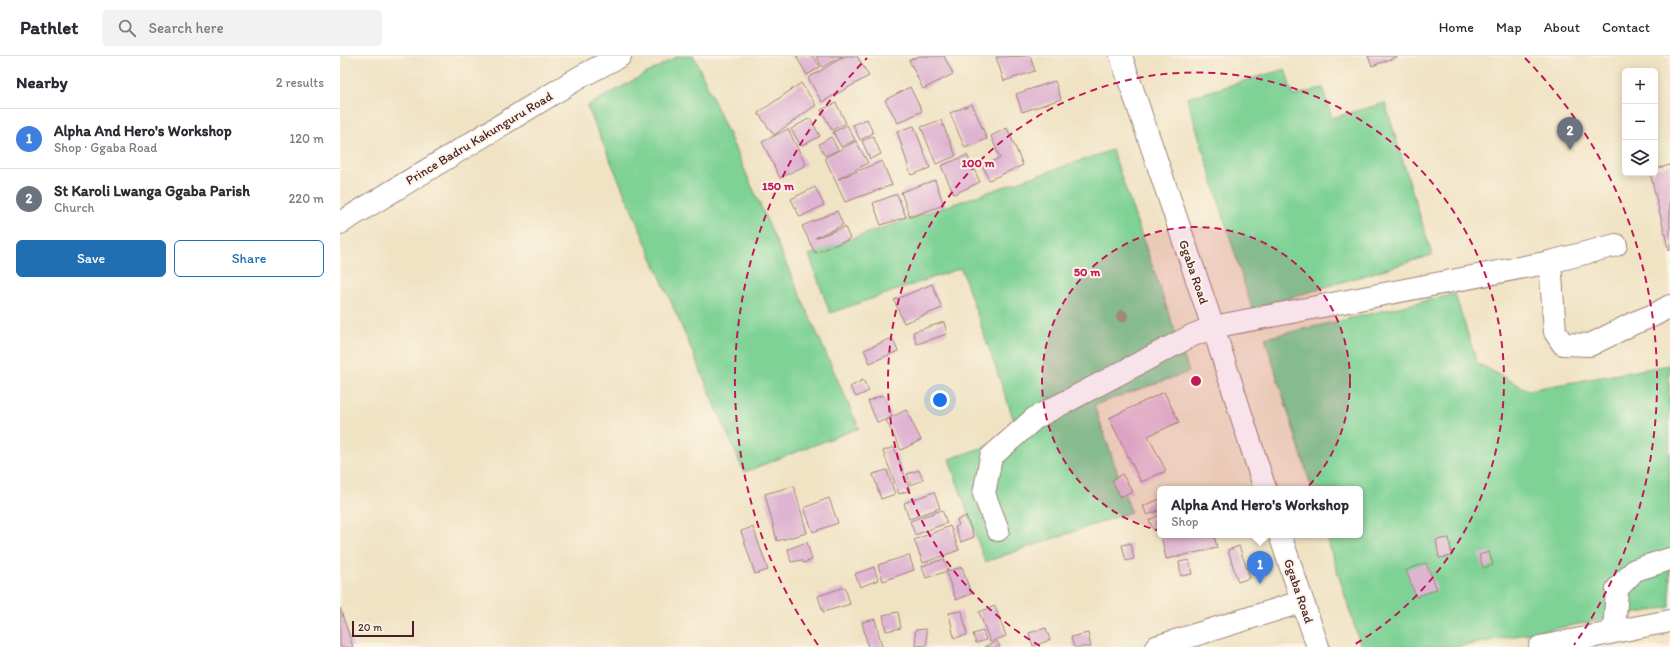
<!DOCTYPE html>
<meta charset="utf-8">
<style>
:root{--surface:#fff;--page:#f2f2f3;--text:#2b2b33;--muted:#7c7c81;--line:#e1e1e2;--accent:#1f6fb2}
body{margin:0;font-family:Itim,sans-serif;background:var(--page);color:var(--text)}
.controls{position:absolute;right:12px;top:12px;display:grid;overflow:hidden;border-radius:6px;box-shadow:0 2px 10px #0003}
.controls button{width:36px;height:36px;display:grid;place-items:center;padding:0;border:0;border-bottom:1px solid var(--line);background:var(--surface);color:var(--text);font:20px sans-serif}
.scale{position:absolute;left:12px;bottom:10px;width:62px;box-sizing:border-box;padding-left:4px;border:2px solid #4a1f2b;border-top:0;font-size:11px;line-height:14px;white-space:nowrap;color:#4a1f2b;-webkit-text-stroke:3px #fcf5e5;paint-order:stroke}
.you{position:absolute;left:600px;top:344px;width:14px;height:14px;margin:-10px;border:3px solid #fff;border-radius:50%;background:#1a73e8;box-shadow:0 0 0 6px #1a73e833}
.badge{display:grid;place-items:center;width:26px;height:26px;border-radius:50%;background:var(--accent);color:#fff;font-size:13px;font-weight:700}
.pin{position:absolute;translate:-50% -33px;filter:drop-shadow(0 1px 2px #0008)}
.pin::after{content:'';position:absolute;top:21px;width:14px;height:12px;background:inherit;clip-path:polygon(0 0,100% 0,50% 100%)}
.popup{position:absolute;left:817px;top:430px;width:206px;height:52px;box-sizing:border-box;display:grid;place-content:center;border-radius:6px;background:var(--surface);filter:drop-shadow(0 1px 3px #0005);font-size:13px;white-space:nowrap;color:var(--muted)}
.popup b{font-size:15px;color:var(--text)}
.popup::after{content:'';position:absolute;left:50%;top:100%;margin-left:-8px;border:8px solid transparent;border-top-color:var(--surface)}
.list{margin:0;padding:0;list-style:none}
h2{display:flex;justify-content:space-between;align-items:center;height:52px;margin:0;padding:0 16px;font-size:17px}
h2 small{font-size:13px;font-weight:400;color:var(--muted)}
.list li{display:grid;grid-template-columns:26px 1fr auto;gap:12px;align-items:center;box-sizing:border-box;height:60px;padding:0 16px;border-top:1px solid var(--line)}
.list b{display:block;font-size:15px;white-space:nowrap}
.list p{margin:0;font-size:13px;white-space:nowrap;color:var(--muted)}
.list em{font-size:13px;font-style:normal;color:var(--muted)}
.actions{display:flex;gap:8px;padding:12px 16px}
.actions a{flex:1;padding:9px 0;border:1px solid var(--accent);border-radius:6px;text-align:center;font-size:14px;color:var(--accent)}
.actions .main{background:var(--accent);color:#fff}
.icon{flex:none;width:22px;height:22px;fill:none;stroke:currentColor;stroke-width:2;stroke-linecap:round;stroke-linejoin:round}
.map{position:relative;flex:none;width:1330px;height:591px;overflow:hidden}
header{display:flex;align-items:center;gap:24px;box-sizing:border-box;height:56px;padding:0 20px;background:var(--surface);border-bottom:1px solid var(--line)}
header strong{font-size:19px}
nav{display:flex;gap:22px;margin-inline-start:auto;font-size:14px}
.search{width:280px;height:36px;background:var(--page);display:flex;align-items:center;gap:10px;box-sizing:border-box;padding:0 14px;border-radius:6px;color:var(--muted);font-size:15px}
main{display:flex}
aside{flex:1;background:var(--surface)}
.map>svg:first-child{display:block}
.green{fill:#7ed295;stroke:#647860}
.building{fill:#dfb4d2}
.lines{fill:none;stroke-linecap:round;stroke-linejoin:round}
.minor-casing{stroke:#9d8178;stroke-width:24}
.major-casing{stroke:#9d8178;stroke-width:24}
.minor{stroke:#fff;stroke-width:22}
.major{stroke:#fff;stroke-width:22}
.tree{fill:#9e9581}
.ring{fill:none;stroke:#c2185b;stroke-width:2;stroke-dasharray:7 5}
.labels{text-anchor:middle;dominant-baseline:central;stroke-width:4;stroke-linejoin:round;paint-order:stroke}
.street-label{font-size:13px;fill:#4a1f2b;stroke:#fcf5e5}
.centre{fill:#c2185b;stroke:#fcf5e5;stroke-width:2}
.ring-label{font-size:12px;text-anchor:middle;font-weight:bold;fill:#c2185b;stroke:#fcf5e5;stroke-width:4;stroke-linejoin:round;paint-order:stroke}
</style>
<header>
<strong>Pathlet</strong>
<div class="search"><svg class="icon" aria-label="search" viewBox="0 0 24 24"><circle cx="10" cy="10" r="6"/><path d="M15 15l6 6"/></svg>Search here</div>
<nav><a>Home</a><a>Map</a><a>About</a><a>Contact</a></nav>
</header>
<main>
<aside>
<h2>Nearby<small>2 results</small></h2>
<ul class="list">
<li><span class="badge" style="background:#3f7fe0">1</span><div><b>Alpha And Hero's Workshop</b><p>Shop · Ggaba Road</p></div><em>120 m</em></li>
<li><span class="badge" style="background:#6b7280">2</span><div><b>St Karoli Lwanga Ggaba Parish</b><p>Church</p></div><em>220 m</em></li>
</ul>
<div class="actions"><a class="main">Save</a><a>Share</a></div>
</aside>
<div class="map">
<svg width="1330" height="591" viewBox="0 0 1330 591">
<rect width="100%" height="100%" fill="#fcf5e5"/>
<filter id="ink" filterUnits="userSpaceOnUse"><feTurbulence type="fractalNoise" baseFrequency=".025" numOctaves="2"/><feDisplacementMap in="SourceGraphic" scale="8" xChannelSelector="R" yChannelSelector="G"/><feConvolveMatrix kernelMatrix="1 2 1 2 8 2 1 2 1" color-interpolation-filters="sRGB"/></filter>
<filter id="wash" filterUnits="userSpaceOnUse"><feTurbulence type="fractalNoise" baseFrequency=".012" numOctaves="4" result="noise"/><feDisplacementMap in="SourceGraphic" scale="16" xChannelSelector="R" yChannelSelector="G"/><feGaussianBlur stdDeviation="0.9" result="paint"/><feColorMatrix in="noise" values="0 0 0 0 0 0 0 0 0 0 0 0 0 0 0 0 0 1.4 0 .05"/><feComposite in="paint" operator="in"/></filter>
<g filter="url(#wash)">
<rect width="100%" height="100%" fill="#f0e3c4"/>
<g class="green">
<polygon points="338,0 354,0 519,372 404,416 247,50"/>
<polygon points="945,13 953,40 983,32 992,62 1045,47 1092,199 912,253 847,42"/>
<polygon points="772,94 849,316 754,349 791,456 645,506 609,403 679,379 621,212 490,257 469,199 510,183"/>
<polygon points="1115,238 1137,307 1188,334 1329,309 1330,551 1116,591 1021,591 986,479 1020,479 1020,433 972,433 925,282"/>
</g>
<g id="blocks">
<g class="building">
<polygon points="456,0 473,0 480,11 467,19"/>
<polygon points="476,0 503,0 482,11"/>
<polygon points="505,0 517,0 529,20 482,46 468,22"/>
<polygon points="579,0 604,0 613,18 583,33 569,4"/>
<polygon points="690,0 695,15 664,25 656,1"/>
<polygon points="1028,0 1059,0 1032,10"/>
<polygon points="715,25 721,43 682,56 676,38"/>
<polygon points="461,27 476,49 434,79 418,57"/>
<polygon points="570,31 582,55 558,67 545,44"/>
<polygon points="496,47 506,67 492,74 481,54"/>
<polygon points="632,48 647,83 625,92 610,57"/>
<polygon points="470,62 480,80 461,90 451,73"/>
<polygon points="527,63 533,77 520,84 513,69"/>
<polygon points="601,64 616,100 596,108 581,71"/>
<polygon points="507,69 515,84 501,91 493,76"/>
<polygon points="574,70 590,112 571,119 557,75"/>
<polygon points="667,72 683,109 649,124 643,110 660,102 651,80"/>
<polygon points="448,73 466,109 440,122 422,86"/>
<polygon points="533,80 541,98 530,103 522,85"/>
<polygon points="491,81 498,94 485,100 479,88"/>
<polygon points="516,85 528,107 498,123 542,105 552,129 505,146 485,102"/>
<polygon points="627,99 640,126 614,138 601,110"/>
<polygon points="1330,109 1330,195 1329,195 1310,117 1315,117 1315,113"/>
<polygon points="595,124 604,149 570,161 561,136"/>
<polygon points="475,131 484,149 460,161 451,143"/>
<polygon points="557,138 566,161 541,169 533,147"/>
<polygon points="497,155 503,169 475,182 505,171 510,183 475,197 462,170"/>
<polygon points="592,228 602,252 564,267 554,244"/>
<polygon points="604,266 607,278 577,288 573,276"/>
<polygon points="552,282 558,295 530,307 524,294"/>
<polygon points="523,324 529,335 516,341 510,331"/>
<polygon points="824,336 839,366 808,380 826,415 801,426 769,362"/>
<polygon points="543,339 552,360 546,364 537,366 528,345"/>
<polygon points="566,354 581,384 561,394 546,364"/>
<polygon points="554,391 570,434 559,438 543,395"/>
<polygon points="547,414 555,438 541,443 533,418"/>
<polygon points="579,414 583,424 571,429 567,418"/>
<polygon points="782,418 793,436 780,441 772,424"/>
<polygon points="454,430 467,477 437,485 425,438"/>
<polygon points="594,436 600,452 569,463 564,447"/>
<polygon points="489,442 498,467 473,476 464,452"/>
<polygon points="820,443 820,454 807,459 803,450"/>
<polygon points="602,454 607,467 575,479 570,465"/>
<polygon points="820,459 820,472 814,475 809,464"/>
<polygon points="626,460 634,481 621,486 615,471 619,469 617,464"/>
<polygon points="610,470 619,494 583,507 574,484"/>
<polygon points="413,471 428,514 415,518 401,475"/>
<polygon points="821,479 874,479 877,492 826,503"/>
<polygon points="1109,482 1112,500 1099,502 1096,484"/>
<polygon points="467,486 472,504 463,507 462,504 451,506 448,493"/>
<polygon points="791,487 794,503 786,505 782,489"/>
<polygon points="899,490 910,522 898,526 888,494"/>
<polygon points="1149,496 1153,509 1143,512 1139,499"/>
<polygon points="569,499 574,514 543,525 538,509"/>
<polygon points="604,503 608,515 586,522 582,510"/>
<polygon points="849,504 852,518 841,520 839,506"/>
<polygon points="1086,507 1097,533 1076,541 1066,514"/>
<polygon points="534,511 538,524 520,531 515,518"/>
<polygon points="622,511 631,538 616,544 606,516"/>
<polygon points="505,531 510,548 483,556 478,540"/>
<polygon points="655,550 666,580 650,586 639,556"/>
<polygon points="0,552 13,591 0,591"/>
<polygon points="622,555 627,579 614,582 609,557"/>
<polygon points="558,556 561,572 546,575 543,559"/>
<polygon points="535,563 542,591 528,591 522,566"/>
<polygon points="706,572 710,584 693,590 689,577"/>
<polygon points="586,573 587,589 576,590 575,574"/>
<polygon points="643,575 646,584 636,587 633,578"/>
<polygon points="748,577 751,591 734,591 731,581"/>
<polygon points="657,585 660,591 644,591"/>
</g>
</g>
</g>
<g filter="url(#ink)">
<use href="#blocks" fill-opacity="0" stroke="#9d8178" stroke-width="1"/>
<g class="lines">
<defs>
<g id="minor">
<polyline points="0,167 240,21 280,0"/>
<polyline points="1210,206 1276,189"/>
<polyline points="658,474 644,438 651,401 695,362 851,280 873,271 1210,206 1215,276 1223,288 1250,289 1294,267 1314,259 1330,250"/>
<polyline points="1274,575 1277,533 1295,514 1330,503"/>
<polyline points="816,591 961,546"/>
<path d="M1200,591C1243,583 1286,573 1330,565"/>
</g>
<g id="major">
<polyline points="781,0 873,271 925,433"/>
<polyline points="940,479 978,591"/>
</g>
</defs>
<use href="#minor" class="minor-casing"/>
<use href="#major" class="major-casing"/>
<use href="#minor" class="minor"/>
<use href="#major" class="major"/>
</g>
<circle class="tree" cx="782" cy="260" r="6"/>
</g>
<circle cx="856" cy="325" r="154" fill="#c2185b" fill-opacity=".12"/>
<g class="ring">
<circle cx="856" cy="325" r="154"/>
<path d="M700 590A308 308 0 1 1 1012 590"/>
<path d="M478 589A461 461 0 0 1 527 2M1185 2A461 461 0 0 1 1234 589"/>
</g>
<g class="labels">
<g class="street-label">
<text transform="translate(139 82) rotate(-31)">Prince Badru Kakunguru Road</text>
<text transform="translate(854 216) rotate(71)">Ggaba Road</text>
<text transform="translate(959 535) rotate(71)">Ggaba Road</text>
</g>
</g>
<circle cx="856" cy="325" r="6" class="centre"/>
<g class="ring-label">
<text x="638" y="111">100 m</text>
<text x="438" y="134">150 m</text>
<text x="747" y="220">50 m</text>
</g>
</svg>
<div class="controls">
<button>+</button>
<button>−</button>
<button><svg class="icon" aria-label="layers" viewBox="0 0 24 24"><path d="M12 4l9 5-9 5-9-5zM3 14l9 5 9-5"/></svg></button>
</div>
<div class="scale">20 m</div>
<div class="you"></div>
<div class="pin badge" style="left:920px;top:528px;background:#3f7fe0">1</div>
<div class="popup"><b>Alpha And Hero's Workshop</b>Shop</div>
<div class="pin badge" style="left:1230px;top:94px;background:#6b7280">2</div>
</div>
</main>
